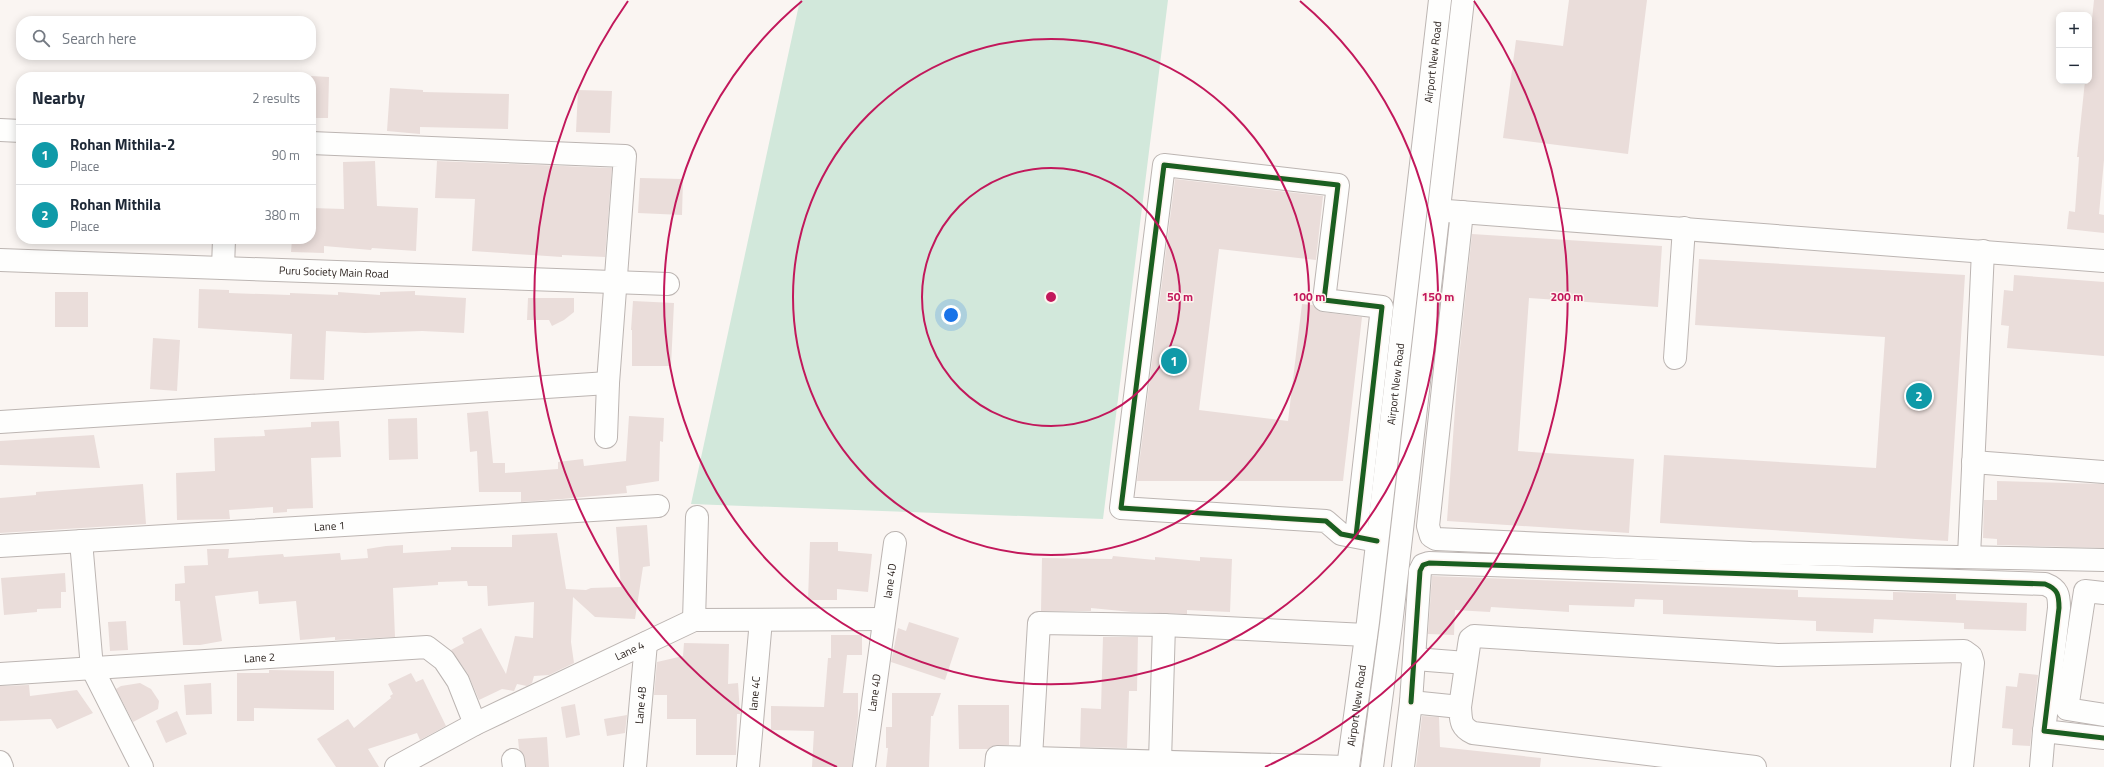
<!DOCTYPE html>
<meta charset="utf-8">
<style>
:root{--surface:#fff;--page:#f6f6f7;--text:#1f2937;--muted:#747a83;--line:#e0e1e3;--accent:#1a73e8}
body{margin:0;font-family:"Titillium Web",sans-serif;background:var(--page);color:var(--text)}
.controls{position:absolute;right:12px;top:12px;display:grid;overflow:hidden;border-radius:8px;box-shadow:0 2px 10px #0003}
.controls button{width:36px;height:36px;display:grid;place-items:center;padding:0;border:0;border-bottom:1px solid var(--line);background:var(--surface);color:var(--text);font:20px sans-serif}
.you{position:absolute;left:951px;top:315px;width:14px;height:14px;margin:-10px;border:3px solid #fff;border-radius:50%;background:#1a73e8;box-shadow:0 0 0 6px #1a73e833}
.badge{display:grid;place-items:center;width:26px;height:26px;border-radius:50%;background:var(--accent);color:#fff;font-size:13px;font-weight:700}
.pin{position:absolute;translate:-50% -50%;border:2px solid #fff;box-shadow:0 1px 4px #0006}
.list{margin:0;padding:0;list-style:none}
h2{display:flex;justify-content:space-between;align-items:center;height:52px;margin:0;padding:0 16px;font-size:17px}
h2 small{font-size:13px;font-weight:400;color:var(--muted)}
.list li{display:grid;grid-template-columns:26px 1fr auto;gap:12px;align-items:center;box-sizing:border-box;height:60px;padding:0 16px;border-top:1px solid var(--line)}
.list b{display:block;font-size:15px;white-space:nowrap}
.list p{margin:0;font-size:13px;white-space:nowrap;color:var(--muted)}
.list em{font-size:13px;font-style:normal;color:var(--muted)}
.icon{flex:none;width:22px;height:22px;fill:none;stroke:currentColor;stroke-width:2;stroke-linecap:round;stroke-linejoin:round}
.map{position:relative;flex:none;width:2104px;height:767px;overflow:hidden}
.search{position:absolute;background:var(--surface);box-shadow:0 2px 10px #0003;left:16px;top:16px;width:300px;height:44px;display:flex;align-items:center;gap:10px;box-sizing:border-box;padding:0 14px;border-radius:16px;color:var(--muted);font-size:15px}
.panel{position:absolute;background:var(--surface);box-shadow:0 2px 10px #0003;left:16px;top:72px;width:300px;height:172px;border-radius:16px}
.map>svg:first-child{display:block}
.green{fill:#d2e8db}
.building{fill:#eaddda}
.lines{fill:none;stroke-linecap:round;stroke-linejoin:round}
.minor-casing{stroke:#bcb5b2;stroke-width:24}
.major-casing{stroke:#bcb5b2;stroke-width:24}
.minor{stroke:#fefefd;stroke-width:22}
.major{stroke:#fefefd;stroke-width:22}
.cycleway-casing{stroke:#fef4ef;stroke-width:8}
.cycleway{stroke:#1b5e20;stroke-width:5}
.ring{fill:none;stroke:#c2185b;stroke-width:2}
.labels{text-anchor:middle;dominant-baseline:central;stroke-width:3;stroke-linejoin:round;paint-order:stroke}
.street-label{font-size:11px;fill:#2c231f;stroke:#fef4ef}
.centre{fill:#c2185b;stroke:#fef4ef;stroke-width:2}
.ring-label{font-size:12px;text-anchor:middle;font-weight:bold;fill:#c2185b;stroke:#fef4ef;stroke-width:3;stroke-linejoin:round;paint-order:stroke}
</style>
<div class="map">
<svg width="2104" height="767" viewBox="0 0 2104 767">
<rect width="100%" height="100%" fill="#faf5f2"/>
<polygon class="green" points="800,0 1168,0 1103,519 691,504"/>
<g class="building">
<polygon points="1569,0 1647,0 1628,154 1503,138 1516,40 1563,46"/>
<polygon points="2094,0 2104,0 2104,160 2099,214 2104,215 2104,233 2067,229 2069,211 2075,212 2079,157 2077,157 2085,81 2089,81 2089,48"/>
<polygon points="311,76 329,77 328,118 311,118"/>
<polygon points="390,88 423,90 423,92 509,94 508,129 420,127 420,134 387,131"/>
<polygon points="578,90 612,91 610,133 576,132"/>
<polygon points="375,161 377,206 418,208 416,251 372,248 371,250 324,246 324,253 291,252 292,239 311,239 311,208 344,209 343,162"/>
<polygon points="437,161 612,168 605,257 562,255 562,257 472,251 475,199 435,198"/>
<polygon points="640,178 683,179 682,215 638,213"/>
<polygon points="1175,179 1323,196 1316,260 1219,249 1199,410 1288,421 1302,304 1313,305 1317,310 1322,312 1362,317 1343,481 1137,481"/>
<polygon points="1472,234 1662,246 1658,307 1529,298 1518,451 1634,459 1629,533 1447,521 1458,367"/>
<polygon points="1699,259 1965,275 1948,541 1660,523 1664,455 1876,468 1885,337 1695,325"/>
<polygon points="2014,275 2104,282 2104,356 2007,348 2009,326 2001,325 2004,290 2013,291"/>
<polygon points="199,289 229,290 229,293 290,295 290,293 338,295 338,292 380,295 380,292 415,291 415,295 466,298 464,333 422,331 365,333 326,331 324,380 290,379 292,334 198,328"/>
<rect x="55" y="292" width="33" height="35"/>
<polygon points="528,298 574,298 574,312 564,320 552,326 549,320 527,320"/>
<polygon points="633,301 674,303 671,366 632,366 632,330 631,330"/>
<polygon points="153,338 180,340 177,391 150,389"/>
<polygon points="488,411 493,463 505,463 505,473 558,469 558,462 583,459 584,466 626,461 629,416 664,418 663,442 660,441 659,481 626,486 627,493 562,499 521,502 521,492 479,492 477,451 470,452 467,413"/>
<polygon points="417,418 418,459 389,460 388,419"/>
<polygon points="339,421 341,457 311,458 313,508 287,509 287,512 273,513 273,507 229,510 230,519 177,520 176,473 215,471 214,438 265,436 264,430 311,427 311,422"/>
<polygon points="94,435 100,468 0,465 0,441"/>
<polygon points="1997,481 2104,484 2104,548 1997,545 1997,539 1983,538 1984,500 1997,500"/>
<polygon points="143,484 146,524 0,533 0,498 36,495 36,492"/>
<polygon points="647,525 650,566 643,567 635,619 595,617 573,597 571,642 574,663 549,675 534,676 532,683 527,686 517,684 514,691 502,689 479,700 468,674 451,650 464,643 462,638 481,628 506,674 515,636 533,638 534,602 488,606 487,586 468,586 467,581 438,582 438,585 393,588 395,637 335,640 335,637 300,640 296,601 259,604 258,591 215,596 222,641 200,645 183,645 180,601 175,601 175,584 185,583 184,566 208,565 207,549 229,549 228,558 283,554 284,557 340,553 341,560 368,558 367,549 386,546 403,545 403,553 451,550 451,547 512,547 512,535 557,533 566,589 586,590 591,588 621,587 616,527"/>
<polygon points="810,542 838,542 838,551 872,554 868,592 837,589 837,600 808,600"/>
<polygon points="1113,556 1155,560 1155,557 1200,561 1200,557 1232,559 1230,612 1187,610 1187,614 1132,612 1091,608 1091,611 1041,611 1042,558 1112,559"/>
<polygon points="65,573 66,592 61,592 61,608 37,609 37,612 4,615 1,578"/>
<polygon points="1432,576 1798,590 1798,597 1893,600 1893,592 1956,594 1956,600 2027,603 2026,631 1964,629 1964,623 1874,619 1873,633 1816,631 1816,621 1663,614 1663,600 1635,599 1634,607 1569,605 1569,612 1491,607 1490,612 1455,610 1454,635 1428,634"/>
<polygon points="126,621 128,650 110,651 108,622"/>
<polygon points="909,622 959,638 945,680 891,662 898,628 906,631"/>
<polygon points="831,635 862,635 862,655 847,655 843,693 858,693 858,716 852,767 812,767 814,731 771,730 771,706 824,707 828,658 831,658"/>
<polygon points="1103,637 1138,637 1137,691 1129,691 1127,748 1080,747 1081,708 1101,709"/>
<polygon points="684,643 729,644 728,684 738,683 740,714 737,714 736,755 696,755 696,719 667,719 667,695 654,695 657,662 683,656"/>
<polygon points="269,670 334,671 334,710 254,708 254,721 237,721 237,673 269,673"/>
<polygon points="411,673 416,682 423,679 446,726 420,740 417,733 368,749 379,767 336,767 317,739 348,719 354,728 391,698 390,696 393,694 388,684"/>
<polygon points="2019,673 2038,675 2030,746 2012,745 2013,729 2002,728 2006,686 2017,687"/>
<polygon points="140,683 151,689 159,701 158,709 133,722 116,689 121,686"/>
<polygon points="211,683 212,714 186,715 184,685"/>
<polygon points="29,685 30,696 77,690 93,713 57,729 51,719 0,721 0,686"/>
<polygon points="892,693 941,693 933,716 931,716 929,767 886,767 888,748 886,748 886,727 892,727"/>
<polygon points="575,704 580,735 566,738 561,707"/>
<polygon points="958,705 1009,705 1009,745 997,745 988,749 959,749"/>
<polygon points="177,711 187,734 166,743 156,721"/>
<polygon points="627,715 625,733 607,736 604,719"/>
<polygon points="1422,716 1439,717 1440,747 1541,758 1540,767 1416,767"/>
<polygon points="547,737 549,767 526,767 525,758 519,749 518,739"/>
</g>
<g class="lines">
<defs>
<g id="minor">
<polyline points="0,130 21,131"/>
<polyline points="311,143 625,156 608,383 606,437"/>
<polyline points="1447,211 2104,261"/>
<polyline points="1462,212 1428,526 1431,536 1436,539 1751,553 2104,560"/>
<path id="s1" d="M0,260L668,284"/>
<polyline points="223,268 224,239"/>
<polyline points="1675,358 1684,228"/>
<polyline points="0,422 608,383"/>
<polyline points="1973,462 2104,472"/>
<polyline points="1356,536 1382,307 1324,300 1338,185 1164,165 1121,508 1326,521 1341,534 1377,541"/>
<polyline points="81,541 92,668 142,767"/>
<path id="s2" d="M0,546L658,506"/>
<polyline points="1969,556 1983,251"/>
<polyline points="2104,593 2085,591 2067,709 2104,715"/>
<polyline points="694,620 697,517"/>
<polyline points="1415,659 1466,663"/>
<path id="s3" d="M0,674L427,647L444,660L458,681L475,724"/>
<path d="M1411,702L1420,571L1423,565L1429,563L2045,584C2058,589 2059,595 2059,608L2044,731L2104,738"/>
<polyline points="1460,707 1469,645 1470,639 1474,636 1778,655 1964,651 1971,656 1973,663 1962,767"/>
<polyline points="1031,757 1039,623 1164,625 1366,635"/>
<polyline points="513,760 514,767"/>
<polyline points="1160,761 1164,625"/>
<polyline points="0,762 2,767"/>
<path id="s4" d="M396,767L475,724L694,620L883,619"/>
<path id="s5" d="M635,767L646,643"/>
<path id="s6" d="M748,767L761,620"/>
<path id="s7" d="M864,767L895,543"/>
<polyline points="996,767 997,757 1346,767"/>
<path d="M1403,767L1411,702L1460,707C1461,720 1460,727 1473,733L1755,767"/>
<polyline points="2041,767 2044,731"/>
</g>
<g id="major">
<path id="s8" d="M1348,767L1368,622L1440,0"/>
<polyline points="1372,767 1391,625 1463,0"/>
</g>
</defs>
<use href="#minor" class="minor-casing"/>
<use href="#major" class="major-casing"/>
<use href="#minor" class="minor"/>
<use href="#major" class="major"/>
<defs>
<g id="cycleway">
<polyline points="1356,536 1382,307 1324,300 1338,185 1164,165 1121,508 1326,521 1341,534 1377,541"/>
<path d="M1411,702L1420,571L1423,565L1429,563L2045,584C2058,589 2059,595 2059,608L2044,731L2104,738"/>
</g>
</defs>
<use href="#cycleway" class="cycleway-casing"/>
<use href="#cycleway" class="cycleway"/>
</g>
<g class="ring">
<circle cx="1051" cy="297" r="129"/>
<circle cx="1051" cy="297" r="258"/>
<path d="M1300 1A387 387 0 1 1 802 1"/>
<path d="M837 767A516 516 0 0 1 628 1M1474 1A516 516 0 0 1 1265 767"/>
</g>
<g class="labels">
<g class="street-label">
<text stroke="none"><textPath href="#s8" startOffset="710">Airport New Road</textPath></text>
<text stroke="none"><textPath href="#s1" startOffset="334">Puru Society Main Road</textPath></text>
<text stroke="none"><textPath href="#s8" startOffset="386">Airport New Road</textPath></text>
<text stroke="none"><textPath href="#s2" startOffset="330">Lane 1</textPath></text>
<text stroke="none"><textPath href="#s7" startOffset="188">lane 4D</textPath></text>
<text stroke="none"><textPath href="#s4" startOffset="261">Lane 4</textPath></text>
<text stroke="none"><textPath href="#s3" startOffset="260">Lane 2</textPath></text>
<text stroke="none"><textPath href="#s6" startOffset="74">lane 4C</textPath></text>
<text stroke="none"><textPath href="#s7" startOffset="75">Lane 4D</textPath></text>
<text stroke="none"><textPath href="#s5" startOffset="62">Lane 4B</textPath></text>
<text stroke="none"><textPath href="#s8" startOffset="62">Airport New Road</textPath></text>
</g>
</g>
<circle cx="1051" cy="297" r="6" class="centre"/>
<g class="ring-label">
<text x="1180" y="301">50 m</text>
<text x="1309" y="301">100 m</text>
<text x="1438" y="301">150 m</text>
<text x="1567" y="301">200 m</text>
</g>
</svg>
<div class="controls">
<button>+</button>
<button>−</button>
</div>
<div class="you"></div>
<div class="pin badge" style="left:1174px;top:361px;background:#0f9aa8">1</div>
<div class="pin badge" style="left:1919px;top:396px;background:#0f9aa8">2</div>
<div class="search"><svg class="icon" aria-label="search" viewBox="0 0 24 24"><circle cx="10" cy="10" r="6"/><path d="M15 15l6 6"/></svg>Search here</div>
<section class="panel">
<h2>Nearby<small>2 results</small></h2>
<ul class="list">
<li><span class="badge" style="background:#0f9aa8">1</span><div><b>Rohan Mithila-2</b><p>Place</p></div><em>90 m</em></li>
<li><span class="badge" style="background:#0f9aa8">2</span><div><b>Rohan Mithila</b><p>Place</p></div><em>380 m</em></li>
</ul>
</section>
</div>
